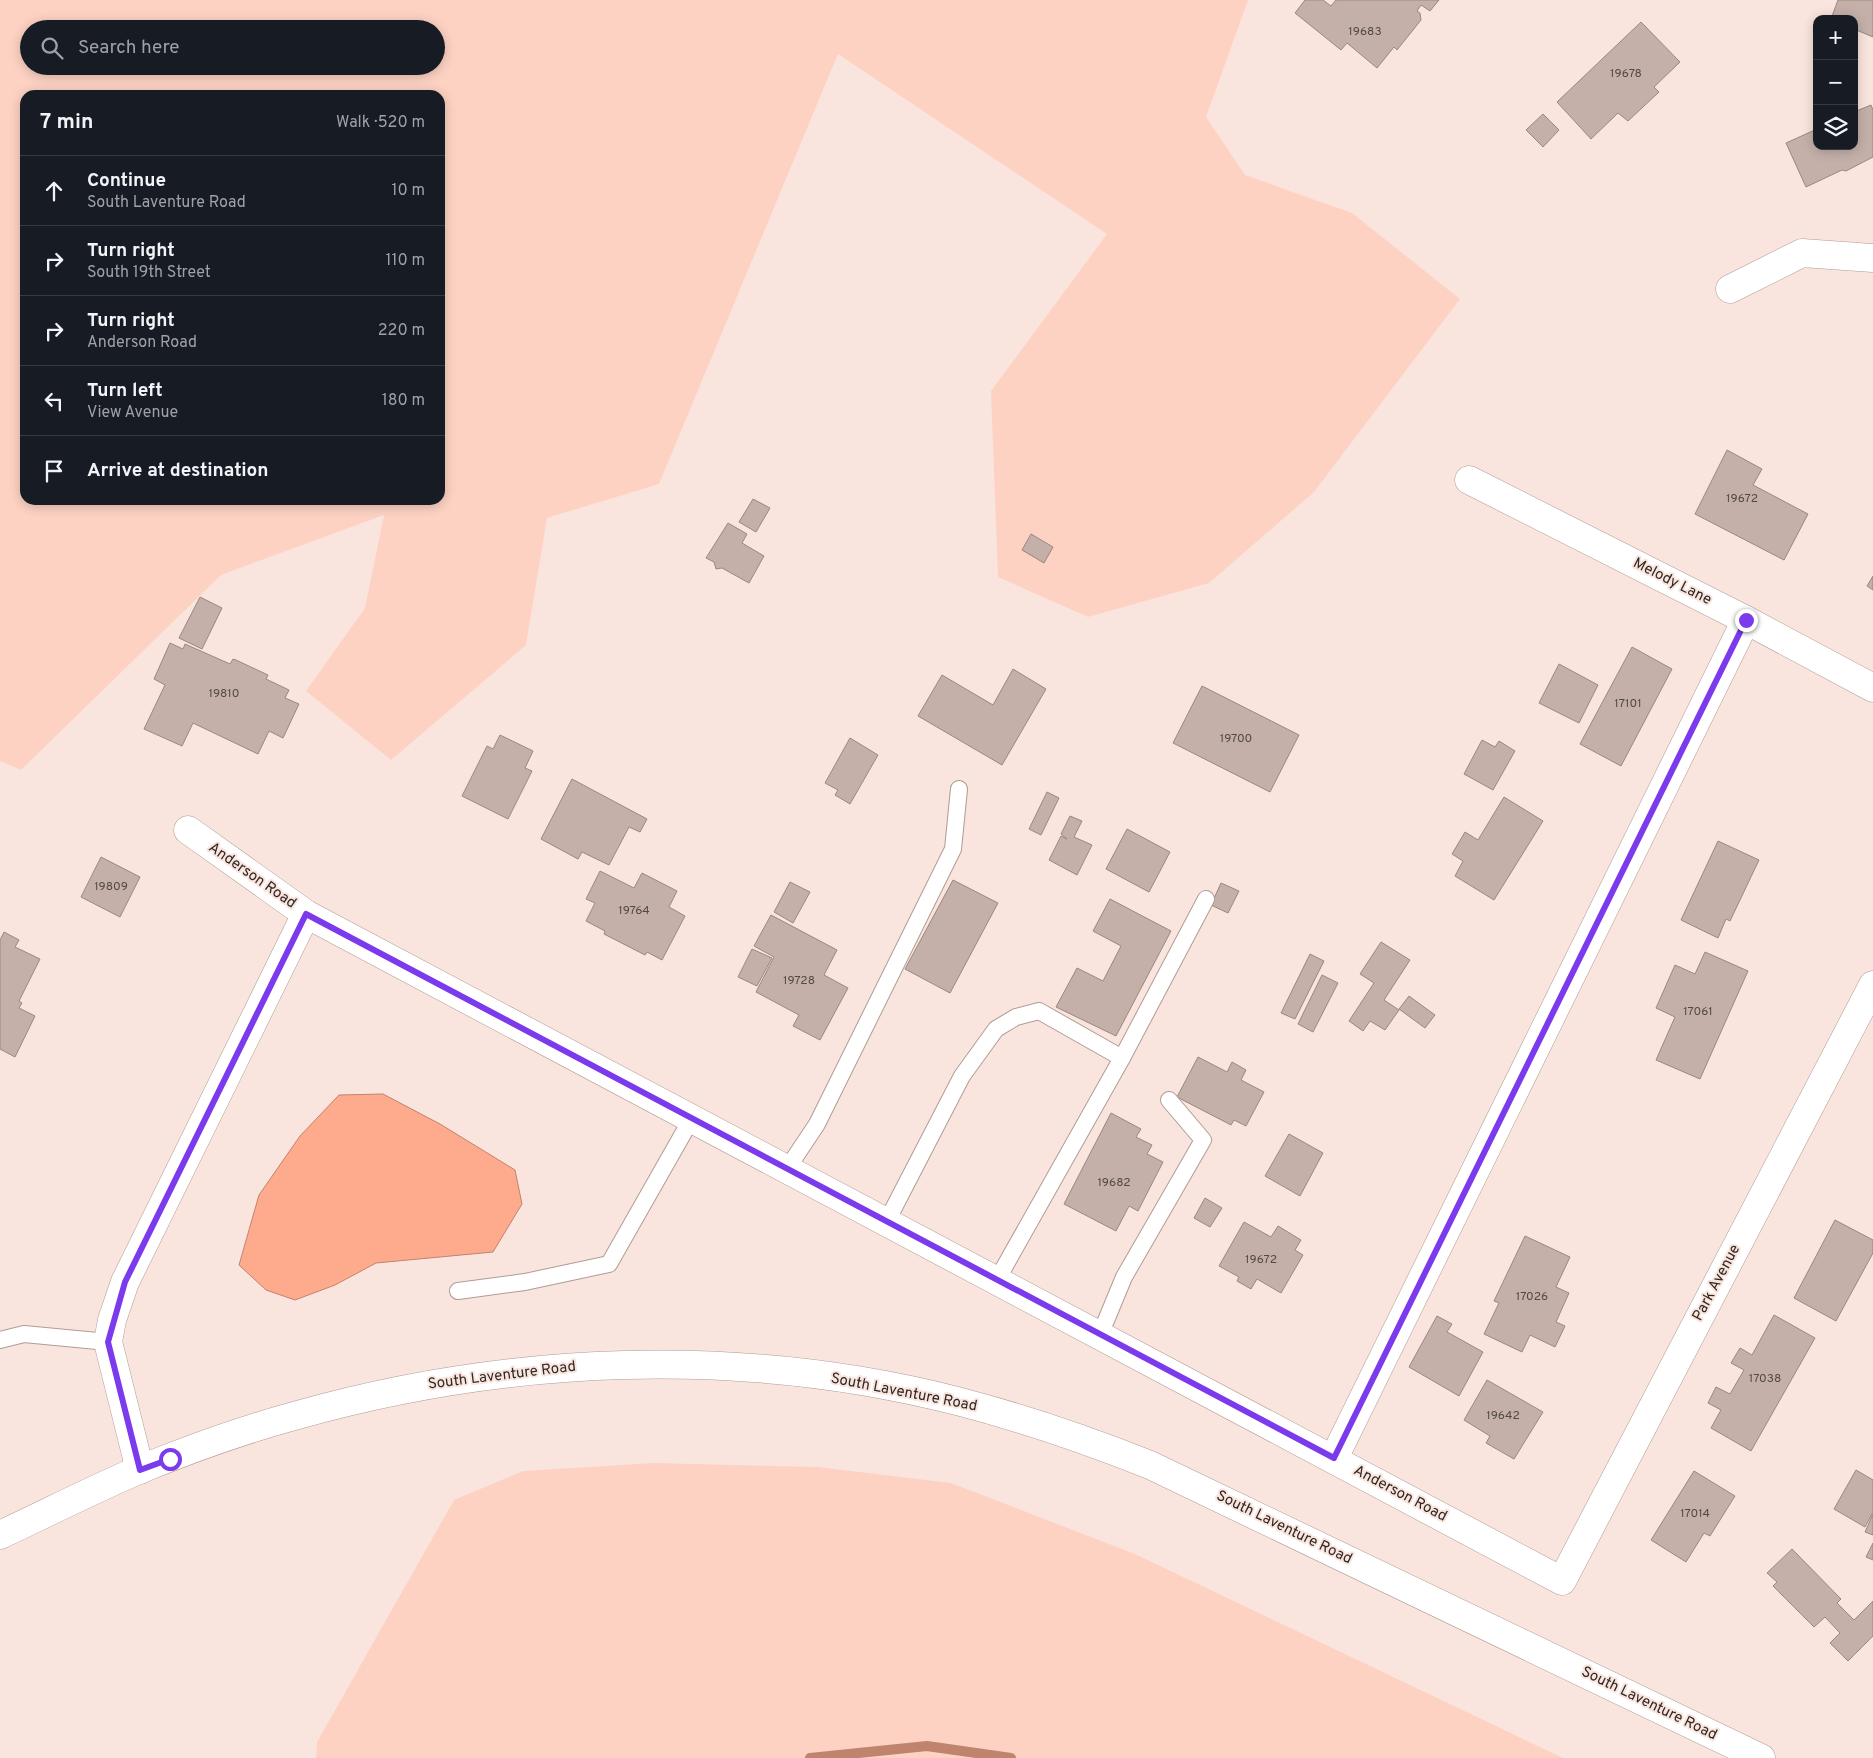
<!DOCTYPE html>
<meta charset="utf-8">
<style>
:root{--surface:#171b24;--page:#242831;--text:#f1f3f6;--muted:#9ea1a6;--line:#363941}
body{margin:0;font-family:Overpass,sans-serif;background:var(--page);color:var(--text)}
.controls{position:absolute;right:15px;top:15px;display:grid;overflow:hidden;border-radius:10px;box-shadow:0 2px 12px #0003}
.controls button{width:45px;height:45px;display:grid;place-items:center;padding:0;border:0;border-bottom:1px solid var(--line);background:var(--surface);color:var(--text);font:25px sans-serif}
.stop{position:absolute;width:15px;height:15px;margin:-11px;border:4px solid #7c3aed;border-radius:50%;background:#fff}
.stop.end{background:#7c3aed;border-color:#fff;box-shadow:0 1px 5px #0008}
.list{margin:0;padding:0;list-style:none}
h2{display:flex;justify-content:space-between;align-items:center;height:65px;margin:0;padding:0 20px;font-size:21px}
h2 small{font-size:16px;font-weight:400;color:var(--muted)}
.list li{display:grid;grid-template-columns:32px 1fr auto;gap:15px;align-items:center;box-sizing:border-box;height:70px;padding:0 20px;border-top:1px solid var(--line)}
.list b{display:block;font-size:19px;white-space:nowrap}
.list p{margin:0;font-size:16px;white-space:nowrap;color:var(--muted)}
.list em{font-size:16px;font-style:normal;color:var(--muted)}
.icon{flex:none;width:28px;height:28px;fill:none;stroke:currentColor;stroke-width:2;stroke-linecap:round;stroke-linejoin:round}
.map{position:relative;flex:none;width:1873px;height:1758px;overflow:hidden}
.search{position:absolute;background:var(--surface);box-shadow:0 2px 12px #0003;left:20px;top:20px;width:425px;height:55px;display:flex;align-items:center;gap:12px;box-sizing:border-box;padding:0 18px;border-radius:28px;color:var(--muted);font-size:19px}
.panel{position:absolute;background:var(--surface);box-shadow:0 2px 12px #0003;left:20px;top:90px;width:425px;height:415px;border-radius:15px}
.map>svg:first-child{display:block}
.green{fill:#fdd2c3;fill-rule:evenodd}
.water{fill:#feab8d;stroke:#c0836e}
.lines{fill:none;stroke-linecap:round;stroke-linejoin:round}
.stream{stroke:#c0836e;stroke-width:10}
.building{fill:#c4b0a9;stroke:#998780}
.service-casing{stroke:#b09c95;stroke-width:18}
.minor-casing{stroke:#b09c95;stroke-width:29}
.tertiary-casing{stroke:#b09c95;stroke-width:29}
.service{stroke:#fff;stroke-width:16}
.minor{stroke:#fff;stroke-width:28}
.tertiary{stroke:#fff;stroke-width:28}
.route{stroke:#7c3aed;stroke-width:6}
.labels{text-anchor:middle;dominant-baseline:central;stroke-width:4;stroke-linejoin:round;paint-order:stroke}
.number-label{font-size:12px;fill:#544945}
.street-label{font-size:15px;fill:#2e2724;stroke:#fae5de}
</style>
<div class="map">
<svg width="1873" height="1758" viewBox="0 0 1873 1758">
<rect width="100%" height="100%" fill="#fae5de"/>
<g class="green">
<path d="M0,0H1248L1206,117L1245,175L1352,213L1460,299L1314,492L1209,583L1088,617L998,577L991,391L1107,234L838,54L659,484L547,518L526,645L391,760L306,691L365,608L384,515L221,575L21,770L0,761ZM29,29H436V66H29ZM25,95H440V500H25Z"/>
<polygon points="654,1463 818,1467 951,1483 1135,1554 1563,1758 316,1758 317,1742 454,1500 523,1471"/>
</g>
<polygon class="water" points="383,1094 440,1124 515,1170 522,1204 493,1252 376,1263 335,1285 295,1300 266,1290 239,1265 259,1195 300,1136 339,1095"/>
<g class="lines">
<polyline class="stream" points="810,1758 927,1746 1011,1758"/>
</g>
<g class="building">
<polygon points="1305,0 1323,0 1331,6 1336,0 1439,0 1430,11 1421,5 1417,11 1420,13 1421,20 1397,50 1394,47 1377,68 1347,43 1341,50 1295,13"/>
<polygon points="1838,0 1873,0 1873,37 1854,29 1854,19 1831,19"/>
<polygon points="1641,22 1680,62 1654,87 1659,92 1628,121 1618,113 1591,139 1557,102"/>
<polygon points="1871,105 1873,110 1873,157 1846,171 1842,170 1806,187 1786,143 1817,129 1817,146 1854,146 1854,112"/>
<polygon points="1543,114 1559,130 1543,147 1526,130"/>
<polygon points="1727,450 1762,469 1753,485 1808,514 1784,560 1695,514"/>
<polygon points="753,499 770,508 756,532 739,522"/>
<polygon points="728,523 747,534 742,543 764,556 749,583 722,568 716,569 714,562 706,558"/>
<polygon points="1031,534 1053,547 1044,563 1022,550"/>
<polygon points="1873,576 1873,590 1867,586"/>
<polygon points="200,597 222,608 202,649 179,638"/>
<polygon points="170,643 183,649 185,644 230,664 233,659 236,660 268,675 266,679 289,690 285,698 299,704 283,738 269,731 258,754 193,723 182,746 144,729 165,685 154,679"/>
<polygon points="1632,647 1672,669 1621,766 1580,744"/>
<polygon points="1559,664 1598,685 1579,723 1539,703"/>
<polygon points="1013,669 1046,689 1002,765 918,716 942,675 993,705"/>
<polygon points="1202,686 1299,735 1270,792 1173,743"/>
<polygon points="500,735 533,751 525,768 532,771 508,819 462,796 487,746 493,749"/>
<polygon points="850,738 878,755 850,804 835,795 838,790 825,783"/>
<polygon points="1482,740 1495,747 1499,741 1515,751 1493,790 1464,774"/>
<polygon points="572,779 647,819 640,832 629,827 609,865 582,852 578,859 541,839"/>
<polygon points="1047,792 1059,798 1041,835 1029,829"/>
<polygon points="1504,797 1543,821 1494,900 1455,876 1463,861 1452,854 1465,832 1478,840"/>
<polygon points="1070,816 1082,821 1074,837 1092,845 1077,875 1049,860 1061,836 1067,839 1061,834"/>
<polygon points="1127,829 1170,852 1149,892 1106,869"/>
<polygon points="1718,841 1759,860 1730,921 1726,919 1718,938 1681,920"/>
<polygon points="101,857 140,877 120,917 81,897"/>
<polygon points="600,871 634,888 642,873 677,891 669,907 685,916 662,960 647,952 645,955 604,934 605,931 586,921 595,903 586,899"/>
<polygon points="953,880 998,903 950,993 905,969"/>
<polygon points="790,882 810,892 793,923 774,912"/>
<polygon points="1221,883 1239,891 1228,913 1211,905"/>
<polygon points="1110,899 1171,931 1116,1036 1056,1007 1077,968 1103,981 1121,946 1093,931"/>
<polygon points="771,915 837,950 824,975 848,988 820,1040 793,1026 799,1015 756,992 774,957 754,946"/>
<polygon points="4,932 19,940 15,947 40,959 19,1001 22,1003 19,1008 35,1016 15,1057 0,1049 0,940"/>
<polygon points="1381,942 1410,960 1384,1000 1399,1010 1385,1030 1370,1021 1363,1031 1349,1021 1374,983 1360,974"/>
<polygon points="752,949 772,958 757,986 738,977"/>
<polygon points="1705,952 1748,971 1700,1079 1656,1060 1675,1017 1656,1008 1675,965 1695,974"/>
<polygon points="1310,954 1324,961 1295,1019 1281,1013"/>
<polygon points="1322,975 1338,983 1313,1032 1298,1024"/>
<polygon points="1409,996 1435,1015 1425,1028 1399,1009"/>
<polygon points="1198,1057 1227,1072 1232,1062 1246,1070 1241,1080 1264,1092 1246,1126 1234,1120 1231,1125 1177,1097"/>
<polygon points="1111,1113 1141,1129 1136,1137 1152,1145 1147,1154 1163,1162 1138,1211 1129,1206 1116,1231 1064,1204"/>
<polygon points="1289,1134 1323,1153 1300,1196 1265,1176"/>
<polygon points="1205,1198 1222,1208 1210,1227 1194,1218"/>
<polygon points="1835,1220 1873,1240 1873,1253 1836,1321 1794,1298"/>
<polygon points="1244,1222 1271,1237 1278,1226 1301,1240 1295,1250 1303,1255 1281,1293 1257,1279 1251,1289 1237,1281 1239,1277 1219,1266"/>
<polygon points="1525,1236 1570,1257 1556,1287 1569,1293 1556,1322 1565,1326 1555,1347 1530,1335 1522,1352 1484,1334 1499,1303 1494,1301"/>
<polygon points="1774,1315 1815,1338 1751,1451 1711,1428 1721,1410 1708,1403 1716,1387 1730,1394 1744,1370 1731,1363 1740,1348 1752,1355"/>
<polygon points="1437,1316 1452,1324 1447,1332 1483,1352 1459,1396 1409,1367"/>
<polygon points="1487,1380 1543,1412 1514,1459 1486,1443 1490,1436 1464,1420"/>
<polygon points="1856,1470 1873,1480 1873,1512 1865,1527 1834,1509"/>
<polygon points="1694,1471 1735,1496 1710,1536 1704,1533 1686,1562 1651,1540"/>
<polygon points="1873,1514 1873,1535 1865,1532"/>
<polygon points="1873,1543 1873,1560 1866,1557"/>
<polygon points="1792,1549 1841,1599 1837,1603 1854,1620 1873,1601 1873,1636 1848,1661 1830,1643 1840,1633 1825,1617 1814,1627 1773,1586 1777,1582 1767,1573"/>
</g>
<g class="lines">
<defs>
<g id="service">
<polyline points="787,1169 817,1124 953,849 959,789"/>
<polyline points="887,1221 962,1076 996,1029 1016,1017 1039,1011 1122,1058"/>
<polyline points="997,1280 1122,1058 1206,899"/>
<polyline points="458,1291 525,1282 609,1264 692,1118"/>
<polyline points="1100,1335 1124,1277 1203,1140 1169,1100"/>
<polyline points="0,1340 24,1334 108,1342"/>
</g>
<g id="minor">
<polyline points="1730,289 1802,253 1873,258"/>
<polyline points="1469,480 1746,620 1873,688"/>
<polyline points="188,830 306,914 1562,1581 1873,985"/>
<polyline points="1334,1458 1746,620"/>
<polyline points="140,1470 108,1342 112,1320 125,1282 306,914"/>
</g>
<path id="tertiary" d="M0,1535C47,1513 94,1489 141,1469C190,1449 243,1430 294,1416C508,1355 741,1346 957,1401C1023,1418 1087,1440 1150,1465L1761,1758"/>
</defs>
<use href="#service" class="service-casing"/>
<use href="#minor" class="minor-casing"/>
<use href="#tertiary" class="tertiary-casing"/>
<use href="#service" class="service"/>
<use href="#minor" class="minor"/>
<use href="#tertiary" class="tertiary"/>
</g>
<g class="lines">
<polyline class="route" points="170,1459 140,1470 108,1342 125,1282 306,914 1334,1458 1746,620"/>
</g>
<g class="labels">
<g class="number-label">
<text x="1365" y="32">19683</text>
<text x="1626" y="74">19678</text>
<text x="1742" y="499">19672</text>
<text x="224" y="694">19810</text>
<text x="1628" y="704">17101</text>
<text x="1236" y="739">19700</text>
<text x="111" y="887">19809</text>
<text x="634" y="911">19764</text>
<text x="799" y="981">19728</text>
<text x="1698" y="1012">17061</text>
<text x="1114" y="1183">19682</text>
<text x="1261" y="1260">19672</text>
<text x="1532" y="1297">17026</text>
<text x="1765" y="1379">17038</text>
<text x="1503" y="1416">19642</text>
<text x="1695" y="1514">17014</text>
</g>
<g class="street-label">
<text transform="translate(1672 582) rotate(27)">Melody Lane</text>
<text transform="translate(252 876) rotate(35)">Anderson Road</text>
<text transform="translate(1717 1283) rotate(-62)">Park Avenue</text>
<text transform="translate(502 1376) rotate(-7)">South Laventure Road</text>
<text transform="translate(904 1393) rotate(11)">South Laventure Road</text>
<text transform="translate(1400 1494) rotate(28)">Anderson Road</text>
<text transform="translate(1284 1528) rotate(26)">South Laventure Road</text>
<text transform="translate(1649 1704) rotate(26)">South Laventure Road</text>
</g>
</g>
</svg>
<div class="controls">
<button>+</button>
<button>−</button>
<button><svg class="icon" aria-label="layers" viewBox="0 0 24 24"><path d="M12 4l9 5-9 5-9-5zM3 14l9 5 9-5"/></svg></button>
</div>
<div class="stop" style="left:170px;top:1459px"></div>
<div class="stop end" style="left:1746px;top:620px"></div>
<div class="search"><svg class="icon" aria-label="search" viewBox="0 0 24 24"><circle cx="10" cy="10" r="6"/><path d="M15 15l6 6"/></svg>Search here</div>
<section class="panel">
<h2>7 min<small>Walk · 520 m</small></h2>
<ul class="list">
<li><svg class="icon" aria-label="ahead" viewBox="0 0 24 24"><path d="M12 20V5M6 11l6-6 6 6"/></svg><div><b>Continue</b><p>South Laventure Road</p></div><em>10 m</em></li>
<li><svg class="icon" aria-label="right" viewBox="0 0 24 24"><path d="M7 20v-9h11M14 6l5 5-5 5"/></svg><div><b>Turn right</b><p>South 19th Street</p></div><em>110 m</em></li>
<li><svg class="icon" aria-label="right" viewBox="0 0 24 24"><path d="M7 20v-9h11M14 6l5 5-5 5"/></svg><div><b>Turn right</b><p>Anderson Road</p></div><em>220 m</em></li>
<li><svg class="icon" aria-label="left" viewBox="0 0 24 24"><path d="M17 20v-9H6M10 6l-5 5 5 5"/></svg><div><b>Turn left</b><p>View Avenue</p></div><em>180 m</em></li>
<li><svg class="icon" aria-label="arrive" viewBox="0 0 24 24"><path d="M6 21V4h12l-3 4 3 4H6"/></svg><div><b>Arrive at destination</b></div></li>
</ul>
</section>
</div>
